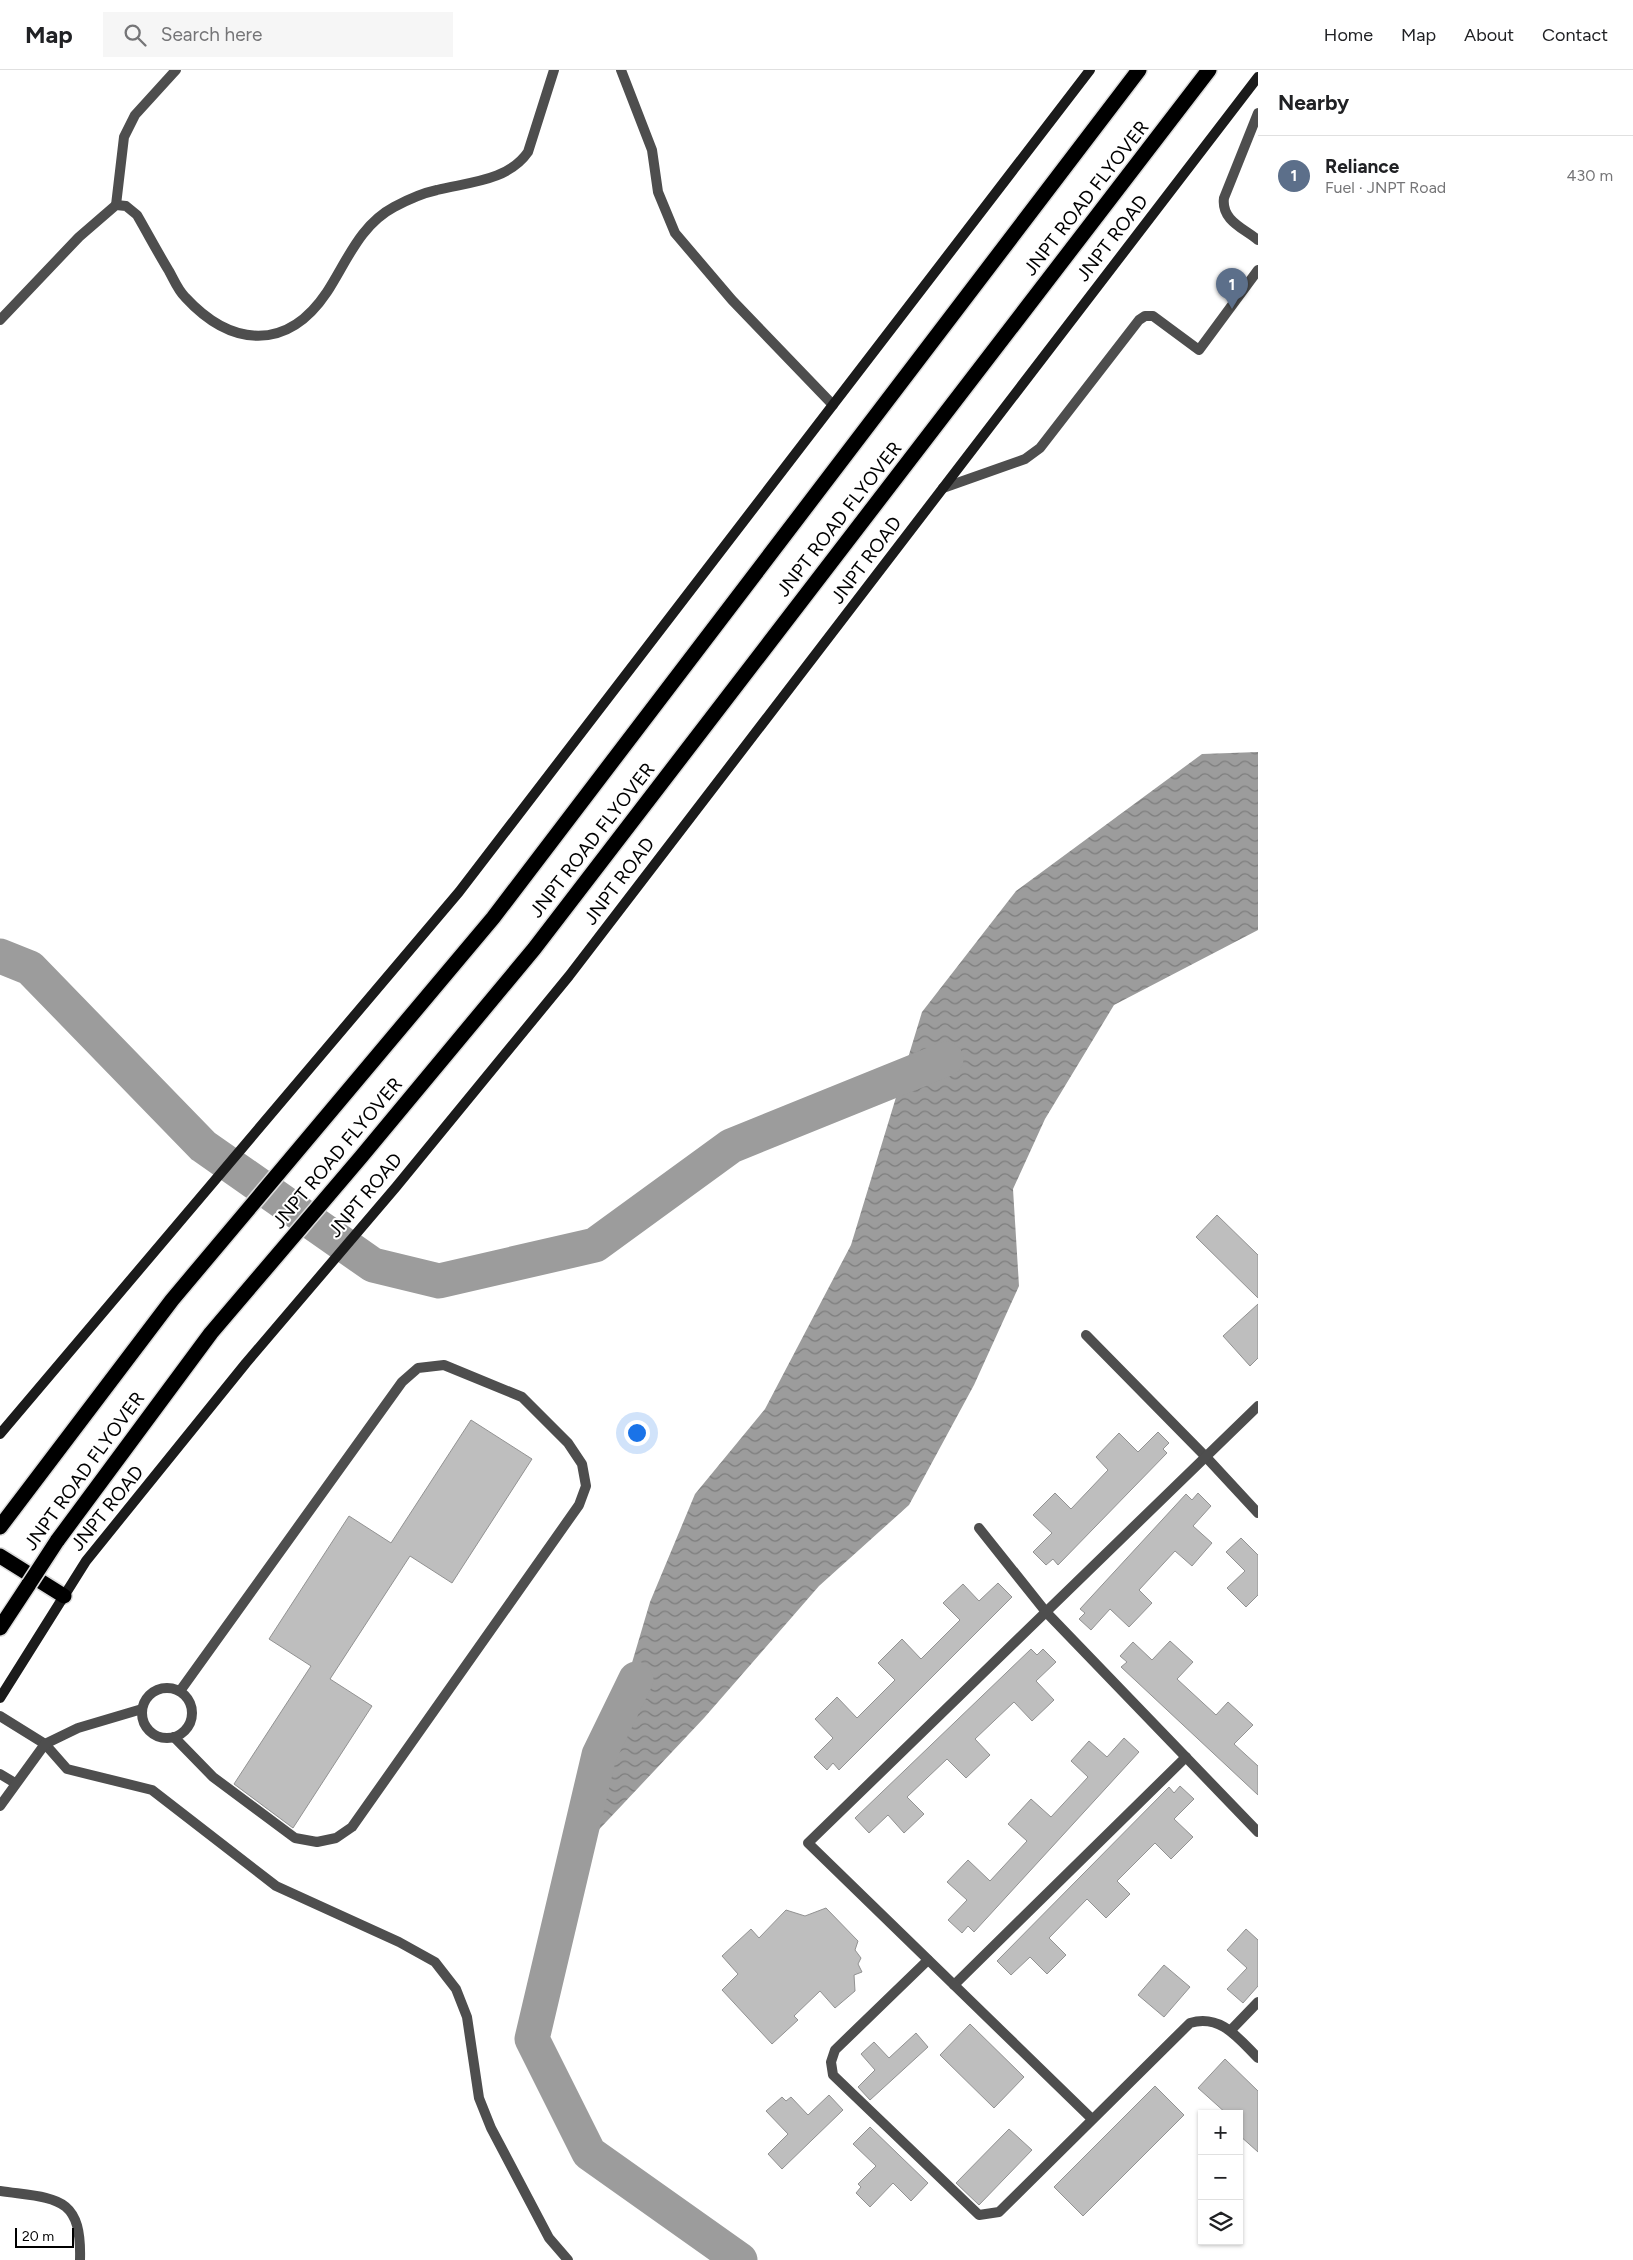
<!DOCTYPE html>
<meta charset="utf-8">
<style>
:root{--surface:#fff;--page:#f6f6f6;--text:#202124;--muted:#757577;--line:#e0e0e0;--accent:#000}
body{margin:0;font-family:Figtree,sans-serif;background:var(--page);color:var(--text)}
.controls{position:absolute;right:15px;bottom:15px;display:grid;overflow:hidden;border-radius:0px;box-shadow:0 1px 4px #0004}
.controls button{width:45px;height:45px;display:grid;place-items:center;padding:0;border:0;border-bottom:1px solid var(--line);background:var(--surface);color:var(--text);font:25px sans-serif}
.scale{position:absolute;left:15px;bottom:12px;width:59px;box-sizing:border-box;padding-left:5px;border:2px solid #000;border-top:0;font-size:14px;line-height:18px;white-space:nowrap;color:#000;-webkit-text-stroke:4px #fff;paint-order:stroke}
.you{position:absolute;left:636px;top:1362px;width:18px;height:18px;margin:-12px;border:4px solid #fff;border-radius:50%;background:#1a73e8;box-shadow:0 0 0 8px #1a73e833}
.badge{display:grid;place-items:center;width:32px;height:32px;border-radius:50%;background:var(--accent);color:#fff;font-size:16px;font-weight:700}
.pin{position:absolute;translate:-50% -41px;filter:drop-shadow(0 1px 2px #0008)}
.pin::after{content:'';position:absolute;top:26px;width:18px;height:15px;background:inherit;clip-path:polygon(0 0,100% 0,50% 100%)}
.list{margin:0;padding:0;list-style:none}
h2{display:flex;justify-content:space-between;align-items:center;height:65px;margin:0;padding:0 20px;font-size:21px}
h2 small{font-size:16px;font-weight:400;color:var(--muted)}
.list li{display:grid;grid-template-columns:32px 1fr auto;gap:15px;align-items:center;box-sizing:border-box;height:80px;padding:0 20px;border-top:1px solid var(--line)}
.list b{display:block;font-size:19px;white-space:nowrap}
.list p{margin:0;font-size:16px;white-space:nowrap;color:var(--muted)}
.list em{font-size:16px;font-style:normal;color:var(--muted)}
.icon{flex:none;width:28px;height:28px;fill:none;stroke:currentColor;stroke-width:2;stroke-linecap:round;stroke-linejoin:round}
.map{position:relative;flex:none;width:1258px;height:2190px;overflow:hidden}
header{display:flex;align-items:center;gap:30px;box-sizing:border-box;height:70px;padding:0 25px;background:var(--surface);border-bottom:1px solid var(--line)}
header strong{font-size:24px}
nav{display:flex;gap:28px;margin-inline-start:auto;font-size:18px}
.search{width:350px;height:45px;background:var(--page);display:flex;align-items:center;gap:12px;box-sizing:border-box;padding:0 18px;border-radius:0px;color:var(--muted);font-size:19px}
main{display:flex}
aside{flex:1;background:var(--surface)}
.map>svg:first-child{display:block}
.water{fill:url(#water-waves)}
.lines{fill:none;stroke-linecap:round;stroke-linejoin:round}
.river{stroke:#9c9c9c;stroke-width:35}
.building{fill:#bebebe;stroke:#929292}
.highway-casing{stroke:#dbdbdb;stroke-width:18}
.lane{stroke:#4e4e4e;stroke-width:10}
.street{stroke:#4e4e4e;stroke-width:10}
.secondary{stroke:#1b1b1b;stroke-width:10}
.highway{stroke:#000;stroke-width:15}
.highway-bridge-casing{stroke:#dbdbdb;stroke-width:18;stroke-linecap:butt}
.highway-bridge{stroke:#000;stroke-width:15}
.labels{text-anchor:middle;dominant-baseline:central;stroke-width:4;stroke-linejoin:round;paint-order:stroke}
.street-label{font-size:19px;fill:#000;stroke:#fff}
</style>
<header>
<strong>Map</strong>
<div class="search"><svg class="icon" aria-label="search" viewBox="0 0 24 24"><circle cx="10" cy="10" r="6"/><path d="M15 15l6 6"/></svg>Search here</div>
<nav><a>Home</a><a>Map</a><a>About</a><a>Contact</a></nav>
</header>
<main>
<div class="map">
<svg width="1258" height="2190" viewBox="0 0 1258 2190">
<defs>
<pattern id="water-waves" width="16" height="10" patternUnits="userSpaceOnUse" patternTransform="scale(1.25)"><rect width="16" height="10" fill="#9c9c9c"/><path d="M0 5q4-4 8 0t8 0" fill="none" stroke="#7d7d7d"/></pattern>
</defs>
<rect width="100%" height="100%" fill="#fff"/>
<polygon class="water" points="1258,682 1258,860 1114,935 1045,1049 1013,1119 1019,1216 974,1315 909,1435 819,1516 704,1648 575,1785 650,1532 695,1424 765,1339 851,1175 922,942 1016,821 1202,684"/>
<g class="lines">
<g class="river">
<polyline points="0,886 30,898 203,1076 373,1195 439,1211 595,1175 731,1076 946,989"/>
<polyline points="636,1609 599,1685 532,1969 589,2083 740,2190"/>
</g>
</g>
<g class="building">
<polygon points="1217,1145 1258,1185 1258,1228 1196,1167"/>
<polygon points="1258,1234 1258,1288 1250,1296 1223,1266"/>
<polygon points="471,1350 532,1389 452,1513 410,1486 330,1609 372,1636 293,1758 234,1714 311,1596 269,1569 349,1446 391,1473"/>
<polygon points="1158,1362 1169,1373 1163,1379 1167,1383 1058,1495 1053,1489 1046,1495 1033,1482 1052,1463 1033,1445 1055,1423 1071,1439 1108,1400 1096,1387 1119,1363 1138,1382"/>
<polygon points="1198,1423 1211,1436 1193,1456 1212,1473 1192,1496 1175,1481 1139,1520 1152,1533 1129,1557 1110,1539 1091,1560 1079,1549 1085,1543 1080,1539 1186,1424 1192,1430"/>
<polygon points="1241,1468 1258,1485 1258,1525 1246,1537 1227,1518 1245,1501 1226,1482"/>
<polygon points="998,1513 1012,1527 839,1700 833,1693 827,1700 814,1687 833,1668 815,1649 837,1627 857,1648 895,1610 878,1593 902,1569 921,1589 960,1550 943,1533 963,1514 979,1531"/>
<polygon points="1170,1571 1193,1592 1177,1609 1216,1645 1228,1632 1253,1655 1234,1674 1258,1696 1258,1725 1121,1597 1127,1592 1120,1586 1133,1572 1152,1590"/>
<polygon points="1031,1579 1037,1585 1043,1579 1056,1592 1036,1611 1054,1630 1032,1651 1014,1632 975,1669 990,1685 966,1708 947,1689 907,1727 924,1744 904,1763 888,1745 869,1763 855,1748"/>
<polygon points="1124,1668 1139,1682 974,1862 968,1856 962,1863 948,1850 967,1830 947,1812 968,1790 990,1811 1027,1771 1008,1754 1031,1729 1051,1747 1088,1707 1071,1691 1089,1671 1107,1687"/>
<polygon points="1180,1716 1194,1729 1174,1749 1193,1767 1171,1789 1155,1773 1117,1811 1130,1824 1106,1848 1087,1829 1049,1868 1066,1885 1047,1904 1030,1887 1011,1905 997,1891 1169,1717 1174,1723"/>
<polygon points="826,1838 858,1871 855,1880 861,1888 858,1894 862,1902 854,1905 855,1921 835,1938 820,1921 794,1946 798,1950 772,1974 722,1920 738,1904 722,1886 751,1859 759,1868 786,1840 805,1846"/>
<polygon points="1246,1859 1258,1870 1258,1916 1243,1933 1227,1919 1247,1898 1227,1880"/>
<polygon points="1164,1895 1190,1917 1164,1947 1138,1925"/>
<polygon points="970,1954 1024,2007 994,2038 940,1985"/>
<polygon points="916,1963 928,1977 870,2030 858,2017 875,2000 861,1984 874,1972 889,1988"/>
<polygon points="1225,1989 1258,2021 1258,2082 1239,2065 1239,2044 1227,2044 1198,2018"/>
<polygon points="1155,2016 1184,2045 1083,2146 1054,2117"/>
<polygon points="829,2025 843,2040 782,2099 768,2084 788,2064 766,2041 782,2027 786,2031 791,2027 808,2045"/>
<polygon points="870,2057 928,2113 911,2131 893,2113 870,2137 856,2123 861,2117 858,2114 876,2096 853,2074"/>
<polygon points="1009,2059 1032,2080 979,2135 956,2113"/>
</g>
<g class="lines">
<defs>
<g id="highway">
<polyline points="0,1457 172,1230 493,848 1139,0"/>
<polyline points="57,1471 211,1263 361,1087 534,879 1209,0"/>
<polyline points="0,1486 64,1526"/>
<polyline points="0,1558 29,1514"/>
</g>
</defs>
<use href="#highway" class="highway-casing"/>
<g class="lane">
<path d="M1258,43L1224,128C1221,150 1243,158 1258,170"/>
<polyline points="943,418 1025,389 1040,378 1139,250 1145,246 1153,246 1199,280 1258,200"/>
<polyline points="45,1674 67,1699 152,1720 276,1816 399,1872 435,1892 456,1919 467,1947 479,2028 491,2058 549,2168 568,2190"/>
</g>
<g class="street">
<polyline points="621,0 652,80 658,122 675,163 732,230 833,335"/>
<polyline points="116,135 124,67 135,45 176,0"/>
<path d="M0,250L79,167L116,135L126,136L137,145C148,164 158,183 169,201C174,210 178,220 185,227C231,277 287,282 327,222C347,191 360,155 394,137C407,130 423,123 437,120C469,112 508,111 528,82L554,0"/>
<polyline points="1086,1265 1206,1387 1258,1443"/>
<polyline points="979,1458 1046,1542 1258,1762"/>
<circle cx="167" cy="1643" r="25"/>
<polyline points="0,1646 45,1674"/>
<polyline points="174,1667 213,1707 295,1768 317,1772 336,1768 352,1757 579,1435 586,1416 582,1394 568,1373 522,1327 444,1295 418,1298 402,1312 180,1621"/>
<polyline points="0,1704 15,1713"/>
<polyline points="0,1736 45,1674 78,1658 142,1639"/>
<path d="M928,1890L835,1980L831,1992L833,2005L979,2145L999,2142L1190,1953C1221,1944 1238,1968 1258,1988"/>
<polyline points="954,1915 1186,1687"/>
<polyline points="1231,1960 1258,1932"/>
<polyline points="1092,2049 808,1773 1258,1336"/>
<path d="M0,2121C55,2129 82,2124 80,2190"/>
</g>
<g class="secondary">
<polyline points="0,1364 459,822 1090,0"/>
<polyline points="0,1628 86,1491 246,1293 396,1117 569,906 1258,7"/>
</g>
<use href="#highway" class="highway"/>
<defs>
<polyline id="highway-bridge" points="29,1514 57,1471"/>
</defs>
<use href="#highway-bridge" class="highway-bridge-casing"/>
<use href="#highway-bridge" class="highway-bridge"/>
</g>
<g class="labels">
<g class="street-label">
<text transform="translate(1086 128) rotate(-52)">JNPT ROAD FLYOVER</text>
<text transform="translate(1112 168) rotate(-52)">JNPT ROAD</text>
<text transform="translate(839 449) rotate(-52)">JNPT ROAD FLYOVER</text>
<text transform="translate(866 490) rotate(-53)">JNPT ROAD</text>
<text transform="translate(592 770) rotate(-52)">JNPT ROAD FLYOVER</text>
<text transform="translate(619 811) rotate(-53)">JNPT ROAD</text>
<text transform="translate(337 1083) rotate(-50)">JNPT ROAD FLYOVER</text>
<text transform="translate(365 1125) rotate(-50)">JNPT ROAD</text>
<text transform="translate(84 1401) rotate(-54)">JNPT ROAD FLYOVER</text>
<text transform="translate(107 1438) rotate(-51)">JNPT ROAD</text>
</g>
</g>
</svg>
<div class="controls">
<button>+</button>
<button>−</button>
<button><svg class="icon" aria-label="layers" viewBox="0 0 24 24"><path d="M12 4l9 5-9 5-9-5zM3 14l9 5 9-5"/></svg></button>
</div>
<div class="scale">20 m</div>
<div class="you"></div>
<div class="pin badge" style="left:1232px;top:239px;background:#5c6f8a">1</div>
</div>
<aside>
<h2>Nearby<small></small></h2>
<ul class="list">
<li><span class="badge" style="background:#5c6f8a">1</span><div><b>Reliance</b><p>Fuel · JNPT Road</p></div><em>430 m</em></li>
</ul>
</aside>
</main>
